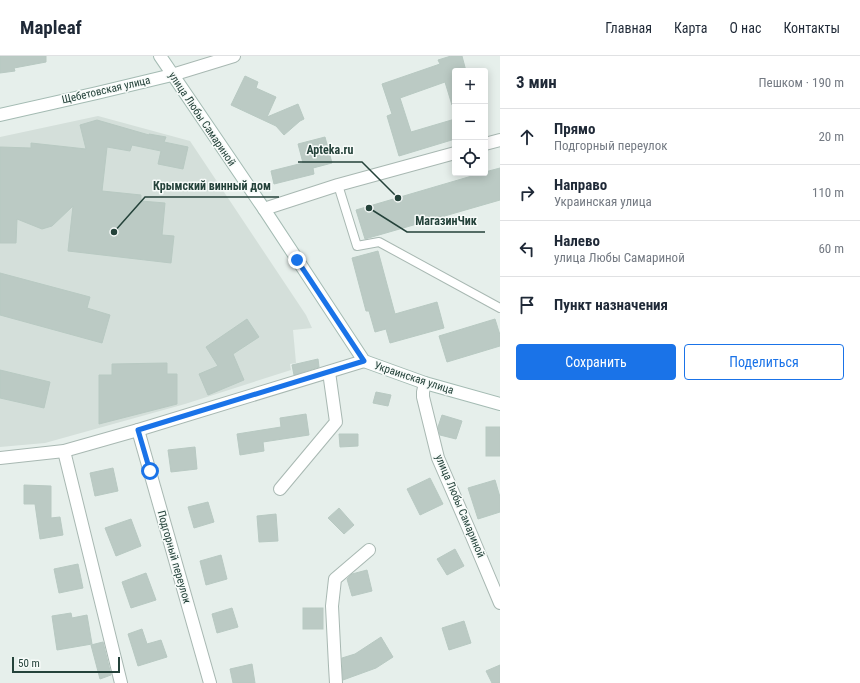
<!DOCTYPE html>
<html lang="ru">
<meta charset="utf-8">
<style>
:root{--surface:#fff;--page:#f6f6f7;--text:#1f2937;--muted:#747a83;--line:#e0e1e3;--accent:#1a73e8}
body{margin:0;font-family:"Roboto Condensed",sans-serif;background:var(--page);color:var(--text)}
.controls{position:absolute;right:12px;top:12px;display:grid;overflow:hidden;border-radius:4px;box-shadow:0 2px 10px #0003}
.controls button{width:36px;height:36px;display:grid;place-items:center;padding:0;border:0;border-bottom:1px solid var(--line);background:var(--surface);color:var(--text);font:20px sans-serif}
.scale{position:absolute;left:12px;bottom:10px;width:108px;box-sizing:border-box;padding-left:4px;border:2px solid #24423a;border-top:0;font-size:11px;line-height:14px;white-space:nowrap;color:#24423a;-webkit-text-stroke:3px #f7fbf9;paint-order:stroke}
.stop{position:absolute;width:12px;height:12px;margin:-9px;border:3px solid #1a73e8;border-radius:50%;background:#fff}
.stop.end{background:#1a73e8;border-color:#fff;box-shadow:0 1px 4px #0008}
.list{margin:0;padding:0;list-style:none}
h2{display:flex;justify-content:space-between;align-items:center;height:52px;margin:0;padding:0 16px;font-size:17px}
h2 small{font-size:13px;font-weight:400;color:var(--muted)}
.list li{display:grid;grid-template-columns:26px 1fr auto;gap:12px;align-items:center;box-sizing:border-box;height:56px;padding:0 16px;border-top:1px solid var(--line)}
.list b{display:block;font-size:15px;white-space:nowrap}
.list p{margin:0;font-size:13px;white-space:nowrap;color:var(--muted)}
.list em{font-size:13px;font-style:normal;color:var(--muted)}
.actions{display:flex;gap:8px;padding:12px 16px}
.actions a{flex:1;padding:9px 0;border:1px solid var(--accent);border-radius:4px;text-align:center;font-size:14px;color:var(--accent)}
.actions .main{background:var(--accent);color:#fff}
.icon{flex:none;width:22px;height:22px;fill:none;stroke:currentColor;stroke-width:2;stroke-linecap:round;stroke-linejoin:round}
.map{position:relative;flex:none;width:500px;height:627px;overflow:hidden}
header{display:flex;align-items:center;gap:24px;box-sizing:border-box;height:56px;padding:0 20px;background:var(--surface);border-bottom:1px solid var(--line)}
header strong{font-size:19px}
nav{display:flex;gap:22px;margin-inline-start:auto;font-size:14px}
main{display:flex}
aside{flex:1;background:var(--surface)}
.map>svg:first-child{display:block}
.built{fill:#d4dfda}
.building{fill:#bbcac4;stroke:#b8c9c2}
.lines{fill:none;stroke-linecap:round;stroke-linejoin:round}
.lane-casing{stroke:#a8b8b2;stroke-width:10}
.street-casing{stroke:#a8b8b2;stroke-width:14}
.secondary-casing{stroke:#a4bbb3;stroke-width:14}
.lane{stroke:#fff;stroke-width:8}
.street{stroke:#fff;stroke-width:12}
.secondary{stroke:#fff;stroke-width:12}
.route{stroke:#1a73e8;stroke-width:5}
.labels{text-anchor:middle;dominant-baseline:central;stroke-width:3;stroke-linejoin:round;paint-order:stroke}
.street-label{font-size:11px;fill:#24423a;stroke:#f7fbf9}
.leader{fill:none;stroke:#24423a;stroke-width:1.5}
.callout-dot{fill:#24423a;stroke:#f7fbf9;stroke-width:1.5}
.callout-label{font-size:12px;text-anchor:middle;font-weight:bold;fill:#24423a;stroke:#f7fbf9;stroke-width:3;stroke-linejoin:round;paint-order:stroke}
</style>
<header>
<strong>Mapleaf</strong>
<nav><a>Главная</a><a>Карта</a><a>О нас</a><a>Контакты</a></nav>
</header>
<main>
<div class="map">
<svg width="500" height="627" viewBox="0 0 500 627">
<rect width="100%" height="100%" fill="#e6efeb"/>
<polygon class="built" points="98,60 190,85 306,259 312,272 293,274 296,307 290,308 291,314 185,348 45,387 0,391 0,81"/>
<g class="building">
<polygon points="0,0 46,0 46,6 14,12 15,15 0,17"/>
<polygon points="451,0 462,0 466,15 455,15 455,49 452,49 445,26 400,42 411,76 455,63 455,83 399,100 387,60 392,58 382,28 440,8 438,4"/>
<polygon points="245,20 258,26 256,32 276,41 267,61 298,48 304,63 300,65 284,79 276,70 231,49"/>
<polygon points="97,64 149,79 149,78 166,81 164,86 188,91 183,113 158,108 161,95 132,89 130,95 107,91 102,135 141,139 141,145 165,147 162,179 174,180 171,207 68,195 73,150 52,170 42,173 17,163 16,187 0,187 0,91 31,92 31,87 86,93 80,69"/>
<polygon points="325,81 332,107 313,112 314,118 274,128 271,115 303,107 298,88"/>
<polygon points="500,112 500,144 365,183 356,154 482,117 485,117 485,116"/>
<polygon points="378,195 395,258 437,246 444,272 390,287 386,273 375,276 369,255 366,255 352,202"/>
<polygon points="0,217 90,241 87,252 110,259 102,287 0,259"/>
<polygon points="247,263 259,281 233,298 244,324 208,339 199,318 218,310 206,291"/>
<polygon points="495,263 500,279 500,290 447,306 439,280"/>
<polygon points="318,303 319,311 294,319 292,309"/>
<polygon points="167,307 167,318 177,318 177,348 99,368 99,319 112,319 112,308"/>
<polygon points="0,314 50,326 44,352 0,342"/>
<polygon points="376,336 391,339 388,350 373,347"/>
<polygon points="306,358 309,379 263,386 264,395 240,399 237,378 281,371 280,362"/>
<polygon points="442,359 462,365 456,383 440,379 438,371"/>
<rect x="486" y="371" width="14" height="29"/>
<polygon points="339,378 358,378 358,390 340,391"/>
<polygon points="195,391 197,413 171,416 168,394"/>
<polygon points="113,412 118,435 95,440 90,417"/>
<polygon points="430,422 443,448 420,459 407,433"/>
<polygon points="495,424 500,441 500,456 478,463 468,432"/>
<polygon points="24,429 51,430 51,462 60,461 63,479 40,483 35,448 24,448"/>
<polygon points="208,446 214,466 194,472 188,451"/>
<polygon points="339,452 354,469 344,478 328,462"/>
<polygon points="276,458 278,485 259,486 257,460"/>
<polygon points="131,463 141,490 116,500 105,472"/>
<polygon points="455,493 464,510 447,519 437,503"/>
<polygon points="221,499 227,523 206,529 200,505"/>
<polygon points="78,508 83,532 59,537 54,513"/>
<polygon points="367,514 372,535 352,540 347,523 352,518"/>
<polygon points="146,517 156,544 131,552 122,526"/>
<polygon points="232,552 238,571 217,577 212,558"/>
<rect x="303" y="552" width="20" height="21"/>
<polygon points="71,557 72,562 87,559 92,588 57,594 52,560"/>
<polygon points="464,565 471,587 449,594 442,572"/>
<polygon points="142,573 147,588 161,584 167,601 138,610 128,578"/>
<polygon points="381,581 393,601 376,612 343,624 342,602 355,598"/>
<polygon points="103,586 111,619 100,623 91,589"/>
<polygon points="252,608 255,627 233,627 230,613"/>
<polygon points="500,609 500,627 492,627 486,615"/>
</g>
<g class="lines">
<defs>
<polyline id="lane" points="338,129 357,190 379,186 500,252"/>
<g id="street">
<polyline points="172,19 234,0"/>
<polyline points="485,88 500,84"/>
<polyline points="264,153 338,129 455,97"/>
<polyline points="425,327 423,336 423,341 438,402 471,478 500,547"/>
<polyline points="138,374 210,627"/>
<polyline points="64,395 121,627"/>
<polyline points="0,402 64,395 138,374 364,305"/>
<polyline points="280,433 336,366 329,316"/>
<polyline points="336,627 335,610 332,550 335,523 369,494"/>
</g>
<g id="secondary">
<polyline points="160,0 264,153 364,305 425,327 500,348"/>
<polyline points="0,59 97,37 172,19"/>
</g>
</defs>
<use href="#lane" class="lane-casing"/>
<use href="#street" class="street-casing"/>
<use href="#secondary" class="secondary-casing"/>
<use href="#lane" class="lane"/>
<use href="#street" class="street"/>
<use href="#secondary" class="secondary"/>
</g>
<g class="lines">
<polyline class="route" points="150,415 138,374 364,305 297,204"/>
</g>
<g class="labels">
<g class="street-label">
<text transform="translate(106 34) rotate(-13)">Щебетовская улица</text>
<text transform="translate(202 63) rotate(56)">улица Любы Самариной</text>
<text transform="translate(414 322) rotate(18)">Украинская улица</text>
<text transform="translate(460 450) rotate(67)">улица Любы Самариной</text>
<text transform="translate(174 501) rotate(74)">Подгорный переулок</text>
</g>
</g>
<path class="leader" d="M398 142L362 106H298M114 176L145 141H279M369 152L407 176H485"/>
<g class="callout-dot">
<circle cx="398" cy="142" r="4"/>
<circle cx="114" cy="176" r="4"/>
<circle cx="369" cy="152" r="4"/>
</g>
<g class="callout-label">
<text x="330" y="98">Apteka.ru</text>
<text x="212" y="134">Крымский винный дом</text>
<text x="446" y="169">МагазинЧик</text>
</g>
</svg>
<div class="controls">
<button>+</button>
<button>−</button>
<button><svg class="icon" aria-label="locate" viewBox="0 0 24 24"><circle cx="12" cy="12" r="6"/><path d="M12 2v4M12 18v4M2 12h4M18 12h4"/></svg></button>
</div>
<div class="scale">50 m</div>
<div class="stop" style="left:150px;top:415px"></div>
<div class="stop end" style="left:297px;top:204px"></div>
</div>
<aside>
<h2>3 мин<small>Пешком · 190 m</small></h2>
<ul class="list">
<li><svg class="icon" aria-label="ahead" viewBox="0 0 24 24"><path d="M12 20V5M6 11l6-6 6 6"/></svg><div><b>Прямо</b><p>Подгорный переулок</p></div><em>20 m</em></li>
<li><svg class="icon" aria-label="right" viewBox="0 0 24 24"><path d="M7 20v-9h11M14 6l5 5-5 5"/></svg><div><b>Направо</b><p>Украинская улица</p></div><em>110 m</em></li>
<li><svg class="icon" aria-label="left" viewBox="0 0 24 24"><path d="M17 20v-9H6M10 6l-5 5 5 5"/></svg><div><b>Налево</b><p>улица Любы Самариной</p></div><em>60 m</em></li>
<li><svg class="icon" aria-label="arrive" viewBox="0 0 24 24"><path d="M6 21V4h12l-3 4 3 4H6"/></svg><div><b>Пункт назначения</b></div></li>
</ul>
<div class="actions"><a class="main">Сохранить</a><a>Поделиться</a></div>
</aside>
</main>
